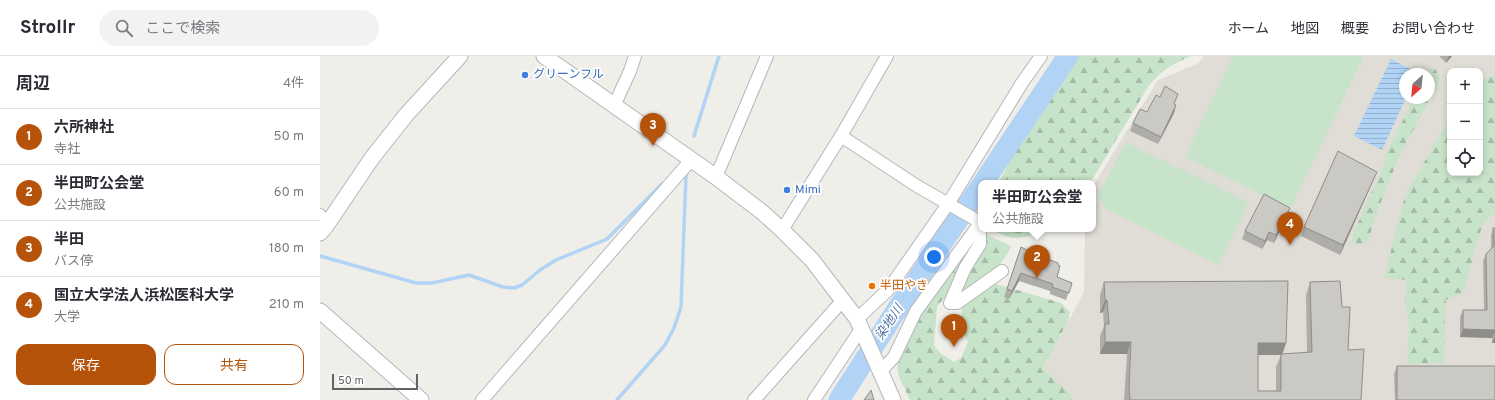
<!DOCTYPE html>
<html lang="ja">
<meta charset="utf-8">
<style>
:root{--surface:#fff;--page:#f2f2f3;--text:#2b2b33;--muted:#7c7c81;--line:#e1e1e2;--accent:#b45309}
body{margin:0;font-family:Overpass,"Noto Sans JP",sans-serif;background:var(--page);color:var(--text)}
.controls{position:absolute;right:12px;top:12px;display:grid;overflow:hidden;border-radius:8px;box-shadow:0 2px 6px #0003}
.controls button{width:36px;height:36px;display:grid;place-items:center;padding:0;border:0;border-bottom:1px solid var(--line);background:var(--surface);color:var(--text);font:20px sans-serif}
.compass{position:absolute;left:1079px;top:12px;width:36px;height:36px;border-radius:50%;background:var(--surface);box-shadow:0 2px 6px #0003;rotate:207deg}
.scale{position:absolute;left:12px;bottom:10px;width:86px;box-sizing:border-box;padding-left:4px;border:2px solid #5f6266;border-top:0;font-size:11px;line-height:14px;white-space:nowrap;color:#5f6266;-webkit-text-stroke:3px #fff;paint-order:stroke}
.you{position:absolute;left:614px;top:201px;width:14px;height:14px;margin:-10px;border:3px solid #fff;border-radius:50%;background:#1a73e8;box-shadow:0 0 0 6px #1a73e833}
.badge{display:grid;place-items:center;width:26px;height:26px;border-radius:50%;background:var(--accent);color:#fff;font-size:13px;font-weight:700}
.pin{position:absolute;translate:-50% -33px;filter:drop-shadow(0 1px 2px #0008)}
.pin::after{content:'';position:absolute;top:21px;width:14px;height:12px;background:inherit;clip-path:polygon(0 0,100% 0,50% 100%)}
.popup{position:absolute;left:658px;top:124px;width:118px;height:52px;box-sizing:border-box;display:grid;place-content:center;border-radius:8px;background:var(--surface);filter:drop-shadow(0 1px 3px #0005);font-size:13px;white-space:nowrap;color:var(--muted)}
.popup b{font-size:15px;color:var(--text)}
.popup::after{content:'';position:absolute;left:50%;top:100%;margin-left:-8px;border:8px solid transparent;border-top-color:var(--surface)}
.list{margin:0;padding:0;list-style:none}
h2{display:flex;justify-content:space-between;align-items:center;height:52px;margin:0;padding:0 16px;font-size:17px}
h2 small{font-size:13px;font-weight:400;color:var(--muted)}
.list li{display:grid;grid-template-columns:26px 1fr auto;gap:12px;align-items:center;box-sizing:border-box;height:56px;padding:0 16px;border-top:1px solid var(--line)}
.list b{display:block;font-size:15px;white-space:nowrap}
.list p{margin:0;font-size:13px;white-space:nowrap;color:var(--muted)}
.list em{font-size:13px;font-style:normal;color:var(--muted)}
.actions{display:flex;gap:8px;padding:12px 16px}
.actions a{flex:1;padding:9px 0;border:1px solid var(--accent);border-radius:12px;text-align:center;font-size:14px;color:var(--accent)}
.actions .main{background:var(--accent);color:#fff}
.icon{flex:none;width:22px;height:22px;fill:none;stroke:currentColor;stroke-width:2;stroke-linecap:round;stroke-linejoin:round}
.map{position:relative;flex:none;width:1175px;height:344px;overflow:hidden}
header{display:flex;align-items:center;gap:24px;box-sizing:border-box;height:56px;padding:0 20px;background:var(--surface);border-bottom:1px solid var(--line)}
header strong{font-size:19px}
nav{display:flex;gap:22px;margin-inline-start:auto;font-size:14px}
.search{width:280px;height:36px;background:var(--page);display:flex;align-items:center;gap:10px;box-sizing:border-box;padding:0 14px;border-radius:22px;color:var(--muted);font-size:15px}
main{display:flex}
aside{flex:1;background:var(--surface)}
.map>svg:first-child{display:block}
.education{fill:#dfddd6;fill-rule:evenodd}
.forest{fill:url(#forest-firs)}
.green{fill:#c7e3c9}
.water{fill:url(#water-rules)}
.lines{fill:none;stroke-linecap:round;stroke-linejoin:round}
.stream{stroke:#b1d4f6;stroke-width:3.5}
.river{stroke:#b1d4f6;stroke-width:21}
.minor-casing{stroke:#b4b7ba;stroke-width:14}
.tertiary-casing{stroke:#b4b7ba;stroke-width:17}
.minor{stroke:#fff;stroke-width:12}
.tertiary{stroke:#fff;stroke-width:15}
.wall{fill:#afada9;fill-rule:evenodd}
.shaded-wall{fill:#8e8d89}
.building{fill:#cbc9c4;stroke:#8e8d89}
.shop-dot{fill:#3f7fe0;stroke:#fff;stroke-width:1.5}
.food-dot{fill:#e8710a;stroke:#fff;stroke-width:1.5}
.labels{text-anchor:middle;dominant-baseline:central;stroke-width:3.5;stroke-linejoin:round;paint-order:stroke}
.shop-label{font-size:12px;fill:#366cbe;stroke:#fff;text-anchor:start}
.food-label{font-size:12px;fill:#c56008;stroke:#fff;text-anchor:start}
.water-label{font-size:13px;font-style:italic;fill:#4f75a6;stroke:#fff}
</style>
<header>
<strong>Strollr</strong>
<div class="search"><svg class="icon" aria-label="search" viewBox="0 0 24 24"><circle cx="10" cy="10" r="6"/><path d="M15 15l6 6"/></svg>ここで検索</div>
<nav><a>ホーム</a><a>地図</a><a>概要</a><a>お問い合わせ</a></nav>
</header>
<main>
<aside>
<h2>周辺<small>4件</small></h2>
<ul class="list">
<li><span class="badge">1</span><div><b>六所神社</b><p>寺社</p></div><em>50 m</em></li>
<li><span class="badge">2</span><div><b>半田町公会堂</b><p>公共施設</p></div><em>60 m</em></li>
<li><span class="badge">3</span><div><b>半田</b><p>バス停</p></div><em>180 m</em></li>
<li><span class="badge">4</span><div><b>国立大学法人浜松医科大学</b><p>大学</p></div><em>210 m</em></li>
</ul>
<div class="actions"><a class="main">保存</a><a>共有</a></div>
</aside>
<div class="map">
<svg width="1175" height="344" viewBox="0 0 1175 344">
<defs>
<pattern id="forest-firs" width="22" height="20" patternUnits="userSpaceOnUse"><rect width="22" height="20" fill="#c7e3c9"/><path d="M5 1l3.5 6h-7zM16 11l3.5 6h-7z" fill="#a5bba7"/></pattern>
<pattern id="water-rules" width="6" height="5" patternUnits="userSpaceOnUse"><rect width="6" height="5" fill="#b1d4f6"/><path d="M0 2.5h6" fill="none" stroke="#93afcb"/></pattern>
</defs>
<rect width="100%" height="100%" fill="#efeee8"/>
<path class="education" d="M884,0H1175V344H752L750,337L723,313L764,236L765,173H773V130L838,24L879,7ZM1130,15H1160V117H1130ZM1085,18H1109V42H1085Z"/>
<g class="forest">
<path d="M754,0H870C851,10 842,13 828,31L770,127H679L702,79Z"/>
<polygon points="1113,12 1116,14 1120,22 1115,34 1080,98 1056,159 1048,185 1042,189 1032,187 1033,178 1064,109 1066,98 1094,42 1109,42 1109,18 1106,18 1107,15"/>
<path d="M1171,20L1175,21V156L1162,170L1143,237L1126,244C1124,265 1126,286 1123,307L1087,308L1089,269L1085,244L1087,224L1064,222L1085,140L1130,61V117H1160V25Z"/>
<path d="M674,173H723C720,176 716,177 712,179C696,184 688,183 674,174Z"/>
<polygon points="657,175 656,189 626,240 617,250 614,289 620,297 634,306 641,302 648,286 641,271 642,252 667,232 676,228 741,247 750,256 748,265 723,313 750,337 752,344 590,344 579,321 577,311 585,287 598,257"/>
<path d="M667,179L691,190C681,214 659,229 637,244L663,181Z"/>
</g>
<g class="green">
<polygon points="913,0 1044,0 970,153 865,101"/>
<polygon points="806,86 929,147 898,209 785,152 778,140"/>
</g>
<polygon class="water" points="1071,3 1098,17 1098,18 1085,18 1085,42 1086,42 1062,94 1034,80"/>
<g class="lines">
<g class="stream">
<polyline points="374,80 399,0"/>
<polyline points="0,200 96,227 112,227 149,219 183,231 194,232 202,229 220,214 236,204 287,183 342,128"/>
<polyline points="297,344 345,289 354,272 361,251 366,119"/>
</g>
<g class="river">
<polyline points="663,127 748,0"/>
<polyline points="519,344 578,252 661,130"/>
</g>
<defs>
<g id="minor">
<polyline points="294,50 310,15 315,0"/>
<polyline points="521,80 597,130 660,166"/>
<polyline points="396,121 447,0"/>
<polyline points="0,159 6,170"/>
<polyline points="660,166 660,188 645,212 630,247 637,247 682,215"/>
<polyline points="462,174 521,80 567,0"/>
<polyline points="537,263 568,234 628,148 702,27 721,0"/>
<polyline points="561,315 574,301 596,255 661,166"/>
<polyline points="162,344 371,104"/>
<polyline points="434,344 523,244"/>
<polyline points="494,344 541,273"/>
</g>
<g id="tertiary">
<polyline points="224,0 396,121 442,156 462,174 492,204 537,263 573,344"/>
<polyline points="0,177 6,170 52,102 86,59 140,0"/>
<polyline points="0,255 101,344"/>
</g>
</defs>
<use href="#minor" class="minor-casing"/>
<use href="#tertiary" class="tertiary-casing"/>
<use href="#minor" class="minor"/>
<use href="#tertiary" class="tertiary"/>
</g>
<g class="wall">
<polygon points="1119,0 1132,0 1126,7"/>
<polygon points="855,48 856,49 854,57 838,88 810,75 813,67 827,56"/>
<polygon points="1053,125 1020,199 981,180 984,171"/>
<polygon points="970,152 967,159 954,187 947,184 942,193 922,183 925,175"/>
<polygon points="1173,172 1175,172 1175,287 1172,287 1172,282 1140,281 1140,261 1143,254 1164,254 1163,205 1166,198 1171,193 1171,180"/>
<polygon points="701,191 737,221 752,227 746,244 730,238 730,235 699,225 689,243 684,241"/>
<path d="M784,226L966,287L962,298L987,297L986,239L990,226L1022,251L1028,294L1041,344H804L807,298H780V280L784,270L783,256L780,257V239ZM938,299H961L956,311V335H938Z"/>
<polygon points="1077,310 1175,344 1075,344 1074,318"/>
</g>
<g class="shaded-wall">
<polygon points="1129,0 1132,0 1126,7 1128,1"/>
<polygon points="856,49 854,57 838,88 841,81"/>
<polygon points="1057,116 1053,125 1020,199 1023,189"/>
<polygon points="970,152 967,159 954,187 956,179"/>
<polygon points="949,176 947,184 942,193 945,185"/>
<polygon points="701,217 699,225 689,243 692,235"/>
<polygon points="785,244 787,244 783,256 780,257"/>
<polygon points="1143,273 1175,274 1172,282 1140,281"/>
<polygon points="1175,280 1175,287 1172,287"/>
<polygon points="785,286 811,286 807,298 780,298"/>
<polygon points="938,287 966,287 962,299 933,299"/>
</g>
<g class="building">
<polygon points="845,30 858,38 854,48 856,49 841,81 813,67 820,53 827,56 836,39 840,41"/>
<polygon points="1018,95 1057,116 1023,189 984,171"/>
<polygon points="944,138 970,152 956,179 949,176 945,185 925,175"/>
<polygon points="1173,172 1175,172 1175,280 1175,274 1143,273 1143,254 1167,254 1166,198 1174,190"/>
<polygon points="701,191 709,195 709,196 738,207 738,209 740,210 737,221 752,227 749,237 732,231 733,228 701,217 692,235 687,233"/>
<polygon points="968,225 966,287 938,287 938,335 961,335 961,298 992,296 990,226 1020,225 1022,251 1030,251 1028,294 1044,293 1041,344 810,344 809,330 811,286 785,286 785,268 789,268 787,244 785,244 784,226"/>
<rect x="1077" y="310" width="98" height="34"/>
<polygon points="551,334 554,344 544,344"/>
</g>
<g class="shop-dot">
<circle cx="205" cy="19" r="4"/>
<circle cx="467" cy="134" r="4"/>
</g>
<circle class="food-dot" cx="552" cy="230" r="4"/>
<g class="labels">
<g class="shop-label">
<text x="213" y="19">グリーンフル</text>
<text x="475" y="134">Mimi</text>
</g>
<g class="food-label">
<text x="560" y="230">半田やき</text>
</g>
<g class="water-label">
<text transform="translate(570 267) rotate(-56)">染地川</text>
</g>
</g>
</svg>
<div class="controls">
<button>+</button>
<button>−</button>
<button><svg class="icon" aria-label="locate" viewBox="0 0 24 24"><circle cx="12" cy="12" r="6"/><path d="M12 2v4M12 18v4M2 12h4M18 12h4"/></svg></button>
</div>
<svg class="compass" viewBox="-18 -18 36 36"><path d="M0-13l5 13h-10z" fill="#e53935"/><path d="M0 13l5-13h-10z" fill="#7c7c81"/></svg>
<div class="scale">50 m</div>
<div class="you"></div>
<div class="pin badge" style="left:634px;top:291px">1</div>
<div class="pin badge" style="left:717px;top:222px">2</div>
<div class="popup"><b>半田町公会堂</b>公共施設</div>
<div class="pin badge" style="left:333px;top:90px">3</div>
<div class="pin badge" style="left:970px;top:189px">4</div>
</div>
</main>
